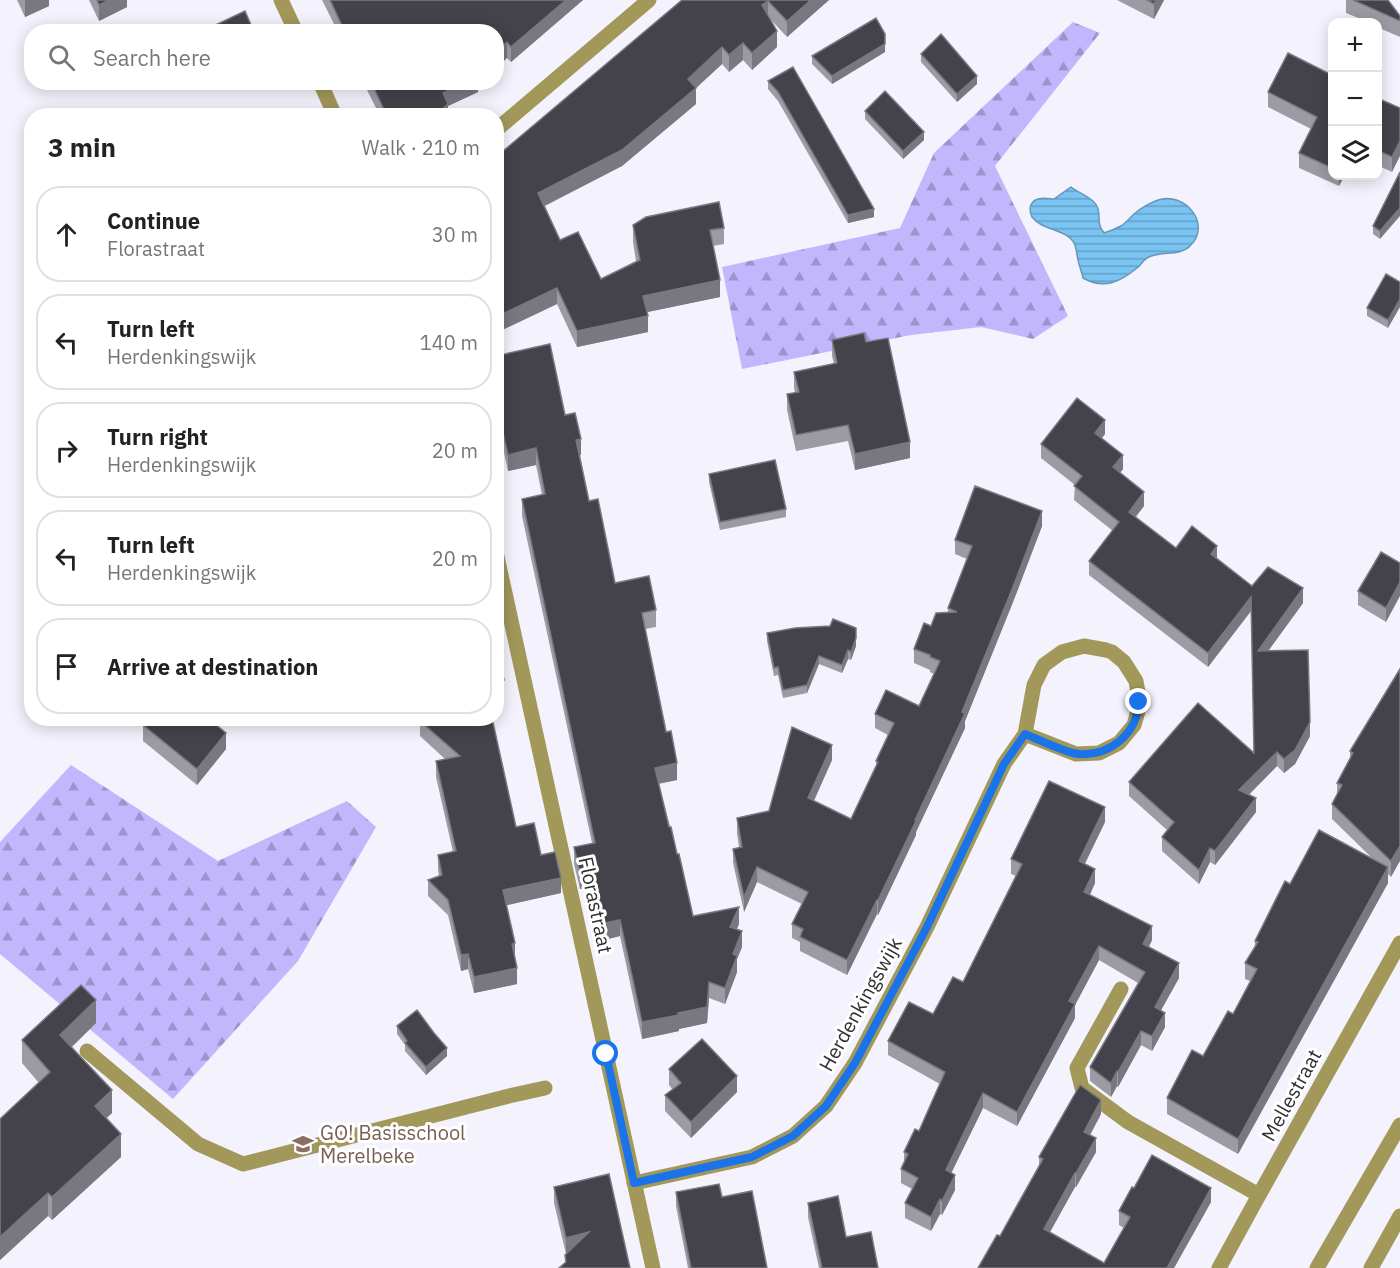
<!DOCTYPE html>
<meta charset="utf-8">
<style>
:root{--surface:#fff;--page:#f6f6f6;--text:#222;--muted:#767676;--line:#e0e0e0}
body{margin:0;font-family:"IBM Plex Sans",sans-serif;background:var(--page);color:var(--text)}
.controls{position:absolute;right:18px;top:18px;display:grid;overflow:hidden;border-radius:12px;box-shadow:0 3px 15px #0003}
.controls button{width:54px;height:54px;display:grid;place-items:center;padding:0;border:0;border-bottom:2px solid var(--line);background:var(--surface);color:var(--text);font:30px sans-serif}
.stop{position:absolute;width:18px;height:18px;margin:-14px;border:4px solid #1a73e8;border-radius:50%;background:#fff}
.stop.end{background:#1a73e8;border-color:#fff;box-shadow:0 2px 6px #0008}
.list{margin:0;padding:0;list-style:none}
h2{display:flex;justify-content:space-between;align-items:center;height:78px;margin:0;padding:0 24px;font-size:26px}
h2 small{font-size:20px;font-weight:400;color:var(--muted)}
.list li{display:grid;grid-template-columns:39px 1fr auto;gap:18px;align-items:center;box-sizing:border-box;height:96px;margin:0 12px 12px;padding:0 12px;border:2px solid var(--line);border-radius:24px}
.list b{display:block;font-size:22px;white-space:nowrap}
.list p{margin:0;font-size:20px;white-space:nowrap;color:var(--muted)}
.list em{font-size:20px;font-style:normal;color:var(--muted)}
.icon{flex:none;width:33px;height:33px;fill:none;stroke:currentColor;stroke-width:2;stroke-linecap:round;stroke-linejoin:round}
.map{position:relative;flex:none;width:1400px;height:1268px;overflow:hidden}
.search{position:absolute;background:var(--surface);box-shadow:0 3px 15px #0003;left:24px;top:24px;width:480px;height:66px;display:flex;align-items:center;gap:15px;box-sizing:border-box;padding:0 21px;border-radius:24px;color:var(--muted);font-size:22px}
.panel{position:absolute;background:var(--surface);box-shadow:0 3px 15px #0003;left:24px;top:108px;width:480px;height:618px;border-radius:24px}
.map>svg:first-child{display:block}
.forest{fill:url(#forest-firs)}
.water{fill:url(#water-rules);stroke:#6497b9;stroke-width:1.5}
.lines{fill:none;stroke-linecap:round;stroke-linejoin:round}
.minor{stroke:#a2985a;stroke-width:15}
.wall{fill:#9c9ba4}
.shaded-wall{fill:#797880}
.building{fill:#44434b;stroke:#797880;stroke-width:1.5}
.route{stroke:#1a73e8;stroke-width:8}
.labels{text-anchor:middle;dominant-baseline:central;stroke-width:6;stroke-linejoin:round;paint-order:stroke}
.street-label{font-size:20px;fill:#302f33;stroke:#fff}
.education-label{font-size:20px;fill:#785e54;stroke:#fff;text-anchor:start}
</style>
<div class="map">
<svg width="1400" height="1268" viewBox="0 0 1400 1268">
<defs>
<pattern id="forest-firs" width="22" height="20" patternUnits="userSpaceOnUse" patternTransform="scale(1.5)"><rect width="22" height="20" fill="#c2b6fd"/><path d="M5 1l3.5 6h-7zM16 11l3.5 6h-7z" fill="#9e94cd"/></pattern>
<pattern id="water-rules" width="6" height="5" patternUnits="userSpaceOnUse" patternTransform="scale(1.5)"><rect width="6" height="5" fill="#7ac4f3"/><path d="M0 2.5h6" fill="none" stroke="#64a0c5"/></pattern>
</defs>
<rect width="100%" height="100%" fill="#f4f3fd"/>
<g class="forest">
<polygon points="1073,22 1100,33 995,166 1068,316 1033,339 981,327 911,335 742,369 722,267 900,228 934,153"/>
<polygon points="71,765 218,861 347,801 376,827 298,961 173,1099 0,954 0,842"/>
</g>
<path class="water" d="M1071,187C1080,194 1095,198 1098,209C1101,220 1096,222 1104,233C1109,231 1116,229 1121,226C1126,223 1130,218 1134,214C1141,208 1150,203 1158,200C1184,191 1213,224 1190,246C1179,257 1160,250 1147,258C1143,260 1141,265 1137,268C1120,282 1104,290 1083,278C1082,272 1079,266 1078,260C1076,252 1077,244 1070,238C1060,229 1041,229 1032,217C1031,215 1030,210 1030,208C1032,196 1045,198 1054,199Z"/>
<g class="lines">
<g class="minor">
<polyline points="281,0 296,32"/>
<polyline points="320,82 335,116"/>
<polyline points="496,130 649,0"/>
<polyline points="496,552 653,1268"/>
<polyline points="1121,989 1077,1068 1082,1088 1128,1122 1259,1195"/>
<polyline points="87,1051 198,1144 243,1164 509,1096 545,1088"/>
<polyline points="634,1183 752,1157 793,1136 826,1106 855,1063 927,927 1004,764 1025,734 1034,685 1044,665 1062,652 1084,646 1106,650 1112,652 1124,662 1136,681 1140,704 1134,725 1119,743 1099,753 1076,754 1025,734"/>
<polyline points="1219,1268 1259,1195 1400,943"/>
<polyline points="1317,1268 1400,1125"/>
<polyline points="1371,1268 1400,1216"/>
</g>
</g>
<g class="wall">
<polygon points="17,0 49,0 49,6 25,17"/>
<polygon points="89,0 127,0 127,7 99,21"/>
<polygon points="322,0 583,0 511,62 507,58 496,32 338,32"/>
<polygon points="682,0 829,0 787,37 771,20 777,47 752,70 743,60 729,72 722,64 696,88 696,104 622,166 545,206 560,240 601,279 636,261 633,242 633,225 724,228 724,244 713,246 720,297 647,312 648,332 577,347 557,304 496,333 496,157"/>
<polygon points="1117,0 1164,0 1154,19"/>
<polygon points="1346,0 1388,0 1400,16 1400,37 1377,27 1377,22 1368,22 1346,13"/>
<polygon points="885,52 832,84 812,64 812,56"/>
<polygon points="921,54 977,84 957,102 921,62"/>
<polygon points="793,67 874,217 848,223 778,101 768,89 768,81"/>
<polygon points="1332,75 1332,176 1344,176 1339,186 1299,168 1299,153 1311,129 1268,107 1268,92"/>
<polygon points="363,82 481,82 478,85 478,92 448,106 448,116 380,116"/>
<polygon points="1377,98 1400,108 1392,172 1377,165"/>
<polygon points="865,111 924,140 903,159 865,119"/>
<polygon points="1400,172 1380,239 1373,234 1373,226"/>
<polygon points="1400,282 1388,328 1367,316 1367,308"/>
<polygon points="832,340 866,342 910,458 855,470 848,441 796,451 787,410 787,394 795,393 794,388 794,372 834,364 832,356"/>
<polygon points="496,356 565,415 581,455 580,455 589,501 615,583 656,610 656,627 645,629 677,780 659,784 677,854 693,916 739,924 737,929 742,947 737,959 737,972 725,1004 709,998 707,1023 679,1029 679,1031 642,1039 620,936 600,941 589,887 580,889 574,864 574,847 592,843 522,516 522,499 542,495 536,465 508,471 496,416"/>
<polygon points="1105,434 1102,438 1123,469 1120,473 1144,506 1135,517 1176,548 1217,558 1252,586 1303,603 1268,651 1310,736 1295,764 1284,773 1277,766 1249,795 1256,812 1215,865 1210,862 1199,884 1162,851 1162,837 1167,830 1129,796 1129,782 1254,752 1251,611 1208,667 1089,575 1089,561 1113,531 1074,500 1075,485 1041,458 1041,444"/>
<polygon points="709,474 786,509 786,517 720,530 709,482"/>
<polygon points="1042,526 1013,602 965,721 965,728 916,832 916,835 878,915 877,914 847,975 800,951 800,942 792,938 792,924 802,904 757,882 744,912 733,863 733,849 739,847 737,833 737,818 769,811 832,760 814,801 851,819 876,766 876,761 888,735 875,728 875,714 919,706 934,674 930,672 930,670 914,663 914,649 931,626 948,613 948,608 967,559 955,554 955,540"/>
<polygon points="1400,563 1386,622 1358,605 1358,591"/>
<polygon points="767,633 856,646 851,660 848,659 842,673 819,664 807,693 783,698 778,675 774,676 767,641"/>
<polygon points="1400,669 1391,877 1388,874 1388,883 1238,1154 1167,1114 1167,1098 1203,1056 1233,1014 1250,981 1245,979 1245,963 1255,947 1255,941 1290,884 1374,860 1332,819 1332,804 1337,795 1337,783 1350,760 1350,751"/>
<polygon points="492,718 516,827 541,855 561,893 506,905 515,957 517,984 474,993 468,969 461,971 448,915 428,896 428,880 439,876 438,871 438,855 453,852 436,777 436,761 445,759 420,736 420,721"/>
<polygon points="143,725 226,749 197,785 143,741"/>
<polygon points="1105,822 1085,864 1095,883 1090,895 1152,940 1149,947 1179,978 1161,1010 1165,1027 1152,1051 1141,1045 1118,1087 1117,1086 1111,1097 1090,1081 1090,1067 1138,983 1099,960 1075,1005 1075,1018 1017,1126 983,1108 951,1173 955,1190 942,1215 940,1214 931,1231 905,1218 905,1203 912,1189 901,1183 901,1169 904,1162 904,1152 919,1131 940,1084 888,1055 888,1041 933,1014 963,982 1016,876 1011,874 1011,859"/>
<polygon points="96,1023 72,1047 112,1113 106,1118 121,1157 52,1220 48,1216 0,1260 0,1119 39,1083 22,1063 22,1040"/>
<polygon points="397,1026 447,1056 426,1075 405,1051 405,1045 397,1034"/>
<polygon points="669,1069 737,1092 691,1138 665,1111 665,1095 673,1090 669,1085"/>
<polygon points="1101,1114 1090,1135 1096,1152 1076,1187 1075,1187 1049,1233 1104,1263 1124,1228 1119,1225 1119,1211 1134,1188 1211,1202 1174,1268 978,1268 1000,1236 1039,1167 1039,1157"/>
<polygon points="554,1187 630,1268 565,1263 565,1255 566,1254 554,1203"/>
<polygon points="676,1192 722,1197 767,1268 688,1268 676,1206"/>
<polygon points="808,1203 846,1237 878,1268 819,1268 808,1217"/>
</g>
<g class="shaded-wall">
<polygon points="25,0 49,0 49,6 25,17"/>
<polygon points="109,0 127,0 127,7 99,21 99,5"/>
<polygon points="566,0 583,0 511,62 511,47"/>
<polygon points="811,0 829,0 787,37 787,21"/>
<polygon points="1156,0 1164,0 1154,19 1154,4"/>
<polygon points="768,1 768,17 762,5"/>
<polygon points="777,31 777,47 752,70 752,53"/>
<polygon points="507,42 507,58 496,68 496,52"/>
<polygon points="743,43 743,60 729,72 729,55"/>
<polygon points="885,44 885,52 832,84 832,76"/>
<polygon points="722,47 722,64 695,89 696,88 696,104 622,166 538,209 538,193 688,79"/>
<polygon points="977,76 977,84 957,102 957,94"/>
<polygon points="465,82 481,82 478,85 478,92 448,106 448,116 434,116 443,93"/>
<polygon points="924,132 924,140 903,159 903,151"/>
<polygon points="1400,141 1400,156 1392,172 1392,157"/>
<polygon points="1339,176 1344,176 1339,186"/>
<polygon points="1400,208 1400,216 1380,239 1380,231"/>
<polygon points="874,209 874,217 848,223 848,215"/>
<polygon points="720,280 720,297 643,313 643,296"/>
<polygon points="557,288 557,304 496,333 496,317"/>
<polygon points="1400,299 1400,307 1388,328 1388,320"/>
<polygon points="648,316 648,332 577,347 577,331"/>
<polygon points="1105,420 1105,434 1095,447 1095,433"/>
<polygon points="581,439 581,455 576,456 576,440"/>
<polygon points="910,442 910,458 855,470 855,454"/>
<polygon points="536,448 536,465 508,471 508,455"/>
<polygon points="1123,455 1123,469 1113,481 1113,467"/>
<polygon points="1144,492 1144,506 1129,526 1129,512"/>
<polygon points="1042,511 1042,526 1013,602 965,721 965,728 916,832 916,835 878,915 878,900 915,820 962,712"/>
<polygon points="1217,546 1217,560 1211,554"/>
<polygon points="1400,582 1400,596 1386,622 1386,608"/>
<polygon points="1303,588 1303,603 1258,665 1258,651"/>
<polygon points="1251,597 1251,611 1208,667 1208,653"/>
<polygon points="856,638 856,646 851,660 851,652"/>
<polygon points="848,650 848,659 842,673 842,665"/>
<polygon points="819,656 819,664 807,693 807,685"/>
<polygon points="504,680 504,696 496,705 496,689"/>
<polygon points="1310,722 1310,736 1295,764 1284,773 1284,759"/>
<polygon points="226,733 226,749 197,785 197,769"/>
<polygon points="832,745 832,760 808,813 808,798"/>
<polygon points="1277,752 1277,766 1239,804 1239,790"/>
<polygon points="677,763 677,780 655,784 655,768"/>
<polygon points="1256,798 1256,812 1215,865 1215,851"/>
<polygon points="1105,807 1105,822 1079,875 1079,861"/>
<polygon points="1400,846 1400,861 1391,877 1391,861"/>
<polygon points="1210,848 1210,862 1199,884 1199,870"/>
<polygon points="757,867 757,882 744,912 744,897"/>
<polygon points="1388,867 1388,883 1238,1154 1238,1139"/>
<polygon points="1095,869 1095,883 1084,907 1084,892"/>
<polygon points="589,871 589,887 580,889 580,873"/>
<polygon points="561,878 561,893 503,906 503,890"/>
<polygon points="877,900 877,914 847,975 847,960"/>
<polygon points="739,907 739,924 730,943 730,927"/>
<polygon points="620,920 620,936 600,941 600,924"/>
<polygon points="1152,926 1152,940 1143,958 1143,944"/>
<polygon points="742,931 742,947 737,959 737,972 725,1004 725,988 733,954"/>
<polygon points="515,943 515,959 512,944"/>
<polygon points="1099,946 1099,960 1075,1005 1075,1018 1017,1126 1017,1112 1069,1001"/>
<polygon points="468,954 468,969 461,971 461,955"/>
<polygon points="1179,963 1179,978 1155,1021 1155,1007"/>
<polygon points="517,968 517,984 474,993 474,977"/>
<polygon points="709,982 709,998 707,1023 679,1029 679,1031 642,1039 642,1022 678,1013"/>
<polygon points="96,1000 96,1023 60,1058 60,1035"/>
<polygon points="1165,1013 1165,1027 1152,1051 1152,1036"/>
<polygon points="1141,1031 1141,1045 1118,1087 1118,1072"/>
<polygon points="447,1048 447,1056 426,1075 426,1067"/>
<polygon points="1117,1071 1117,1086 1111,1097 1111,1083"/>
<polygon points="737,1076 737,1092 691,1138 691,1122"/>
<polygon points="112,1090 112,1113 95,1129 95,1106"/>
<polygon points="983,1093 983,1108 946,1184 946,1170"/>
<polygon points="1101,1100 1101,1114 1084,1146 1084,1132"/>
<polygon points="121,1134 121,1157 52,1220 52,1197"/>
<polygon points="1096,1138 1096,1152 1076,1187 1076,1173"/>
<polygon points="1075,1173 1075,1187 1044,1243 1044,1229"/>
<polygon points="955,1175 955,1190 942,1215 942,1201"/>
<polygon points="1211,1188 1211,1202 1174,1268 1167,1268"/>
<polygon points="48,1193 48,1216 0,1260 0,1237"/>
<polygon points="940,1199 940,1214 931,1231 931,1217"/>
<polygon points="589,1232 566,1254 566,1238"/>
</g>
<g class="building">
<polygon points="97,0 109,0 99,5"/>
<polygon points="330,0 566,0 511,47 507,42 496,52 496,32 345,32"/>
<polygon points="682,0 811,0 787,21 768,1 762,5 777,31 752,53 743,43 729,55 722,47 688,79 696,88 622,150 538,193 560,240 578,232 601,279 640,260 633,225 646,217 719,202 724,228 710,230 720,280 643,296 648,316 577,331 557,288 496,317 496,157"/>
<polygon points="1147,0 1156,0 1154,4"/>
<polygon points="1353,0 1388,0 1400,16 1400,21"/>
<polygon points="245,11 254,32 211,32 209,28"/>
<polygon points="876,18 885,34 885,44 832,76 812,56"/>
<polygon points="941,34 977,76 957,94 921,54"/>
<polygon points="1288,53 1332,75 1332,168 1299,153 1317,117 1268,92"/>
<polygon points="793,67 874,209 848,215 778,92 768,81"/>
<polygon points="371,82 465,82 443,93 448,104 434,116 387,116"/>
<polygon points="885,91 924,132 903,151 865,111"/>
<polygon points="1377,98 1400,108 1400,141 1392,157 1377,150"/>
<polygon points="205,112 207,116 197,116"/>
<polygon points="1400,172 1400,208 1380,231 1373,226"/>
<polygon points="1386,274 1400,282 1400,299 1388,320 1367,308"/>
<polygon points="864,333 866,342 888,338 910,442 855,454 848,425 796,435 787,394 799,392 794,372 837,363 832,340"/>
<polygon points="550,344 565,415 575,413 581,439 576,440 589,501 598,499 615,583 649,576 656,610 642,613 666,732 671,731 677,763 655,768 669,827 671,827 677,854 679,854 693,916 739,907 730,927 742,931 733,954 737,956 725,988 709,982 707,1007 678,1013 679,1015 642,1022 620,920 600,924 589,871 580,873 574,847 595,843 522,499 545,494 536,448 508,455 496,400 496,356"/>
<polygon points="1077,398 1105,420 1095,433 1123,455 1113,467 1144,492 1129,512 1176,548 1192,526 1217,546 1211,554 1252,586 1268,567 1303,588 1258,651 1308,650 1310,722 1295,750 1284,759 1277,752 1239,790 1256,798 1215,851 1210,848 1199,870 1162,837 1174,822 1129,782 1198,703 1254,753 1251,597 1208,653 1089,561 1119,522 1074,486 1082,476 1041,444"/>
<polygon points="775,460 786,509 720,522 709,474"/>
<polygon points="975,486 1042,511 1013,587 962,712 965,713 915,820 916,821 878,900 877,900 847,960 800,937 803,929 792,924 808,892 757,867 744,897 733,849 742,847 737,818 769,811 792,727 832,745 808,798 851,819 878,762 876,761 894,723 875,714 886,690 919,706 940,661 930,657 930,655 914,649 924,623 931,626 936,613 957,612 948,608 972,546 955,540"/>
<polygon points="1381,552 1400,563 1400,582 1386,608 1358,591"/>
<polygon points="833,619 856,628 856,638 851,652 848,650 842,665 819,656 807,685 783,690 778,667 774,668 767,633 795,628 830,626"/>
<polygon points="497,650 504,680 496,689 496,651"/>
<polygon points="1400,669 1400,846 1391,861 1332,804 1342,785 1337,783 1353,753 1350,751"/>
<polygon points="148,718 208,718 226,733 197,769 143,725"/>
<polygon points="422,718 492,718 516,827 534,823 541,855 555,852 561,878 503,890 515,943 512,944 517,968 474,977 468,954 461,955 448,900 428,880 442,875 438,855 456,851 436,761 460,756 420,721"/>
<polygon points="1049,781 1105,807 1079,861 1095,869 1084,892 1152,926 1143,944 1179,963 1155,1007 1165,1013 1152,1036 1141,1031 1118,1072 1117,1071 1111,1083 1090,1067 1145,972 1099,946 1069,1001 1075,1004 1017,1112 983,1093 946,1170 955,1175 942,1201 940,1199 931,1217 905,1203 918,1178 901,1169 908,1154 904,1152 915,1129 919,1131 945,1072 888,1041 909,1002 933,1014 953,977 963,982 1022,864 1011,859"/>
<polygon points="1319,830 1388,867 1238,1139 1167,1098 1192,1050 1203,1056 1228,1011 1233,1014 1257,969 1245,963 1258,942 1255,941 1285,881 1290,884"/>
<polygon points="81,985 96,1000 60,1035 112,1090 95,1106 121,1134 52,1197 48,1193 0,1237 0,1119 50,1072 22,1040"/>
<polygon points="417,1010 434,1033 447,1048 426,1067 405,1043 407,1041 397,1026"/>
<polygon points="702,1039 737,1076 691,1122 665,1095 681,1083 669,1069"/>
<polygon points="1080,1085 1101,1100 1084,1132 1096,1138 1076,1173 1075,1173 1044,1229 1104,1263 1130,1217 1119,1211 1132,1187 1134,1188 1152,1155 1211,1188 1167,1268 978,1268 997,1235 1000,1236 1043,1159 1039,1157"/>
<polygon points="609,1174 630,1268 559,1268 566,1262 565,1255 589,1232 566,1238 554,1187"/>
<polygon points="719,1184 722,1197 752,1191 767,1268 691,1268 676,1192"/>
<polygon points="838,1196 846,1237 871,1232 878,1268 822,1268 808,1203"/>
</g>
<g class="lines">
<path class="route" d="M606,1054L634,1183L752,1157L793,1136L826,1106L855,1063L927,927L1004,764L1025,734C1038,739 1066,753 1079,754C1110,756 1137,734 1139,702"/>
</g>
<defs>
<symbol id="school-bare" viewBox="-9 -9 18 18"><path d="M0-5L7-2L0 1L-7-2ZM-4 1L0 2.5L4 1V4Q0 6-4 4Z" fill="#8d6e63" stroke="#fff" stroke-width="2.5" paint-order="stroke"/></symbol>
</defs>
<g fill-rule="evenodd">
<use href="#school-bare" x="288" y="1129" width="30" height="30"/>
</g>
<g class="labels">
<g class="street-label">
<text transform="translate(596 905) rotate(78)">Florastraat</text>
<text transform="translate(860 1004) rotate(-61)">Herdenkingswijk</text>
<text transform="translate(1291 1095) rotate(-61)">Mellestraat</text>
</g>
<g class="education-label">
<text x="320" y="1132">GO! Basisschool<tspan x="320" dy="23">Merelbeke</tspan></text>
</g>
</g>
</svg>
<div class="controls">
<button>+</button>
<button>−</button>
<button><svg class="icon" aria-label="layers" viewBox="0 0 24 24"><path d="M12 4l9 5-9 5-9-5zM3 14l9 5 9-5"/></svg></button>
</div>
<div class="stop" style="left:606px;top:1054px"></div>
<div class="stop end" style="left:1139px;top:702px"></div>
<div class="search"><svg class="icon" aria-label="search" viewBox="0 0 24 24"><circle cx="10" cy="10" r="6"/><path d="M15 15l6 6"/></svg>Search here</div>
<section class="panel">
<h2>3 min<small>Walk · 210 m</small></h2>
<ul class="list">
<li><svg class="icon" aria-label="ahead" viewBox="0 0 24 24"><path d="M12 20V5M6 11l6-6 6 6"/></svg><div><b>Continue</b><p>Florastraat</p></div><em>30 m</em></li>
<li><svg class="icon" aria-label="left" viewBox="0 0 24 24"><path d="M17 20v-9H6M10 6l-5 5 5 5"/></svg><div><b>Turn left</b><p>Herdenkingswijk</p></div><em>140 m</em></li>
<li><svg class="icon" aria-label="right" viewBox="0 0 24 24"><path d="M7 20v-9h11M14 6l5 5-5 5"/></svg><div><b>Turn right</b><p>Herdenkingswijk</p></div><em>20 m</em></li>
<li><svg class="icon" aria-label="left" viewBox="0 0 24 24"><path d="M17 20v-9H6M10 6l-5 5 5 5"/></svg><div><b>Turn left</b><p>Herdenkingswijk</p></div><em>20 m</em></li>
<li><svg class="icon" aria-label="arrive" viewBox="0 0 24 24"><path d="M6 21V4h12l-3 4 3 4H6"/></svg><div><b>Arrive at destination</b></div></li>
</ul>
</section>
</div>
